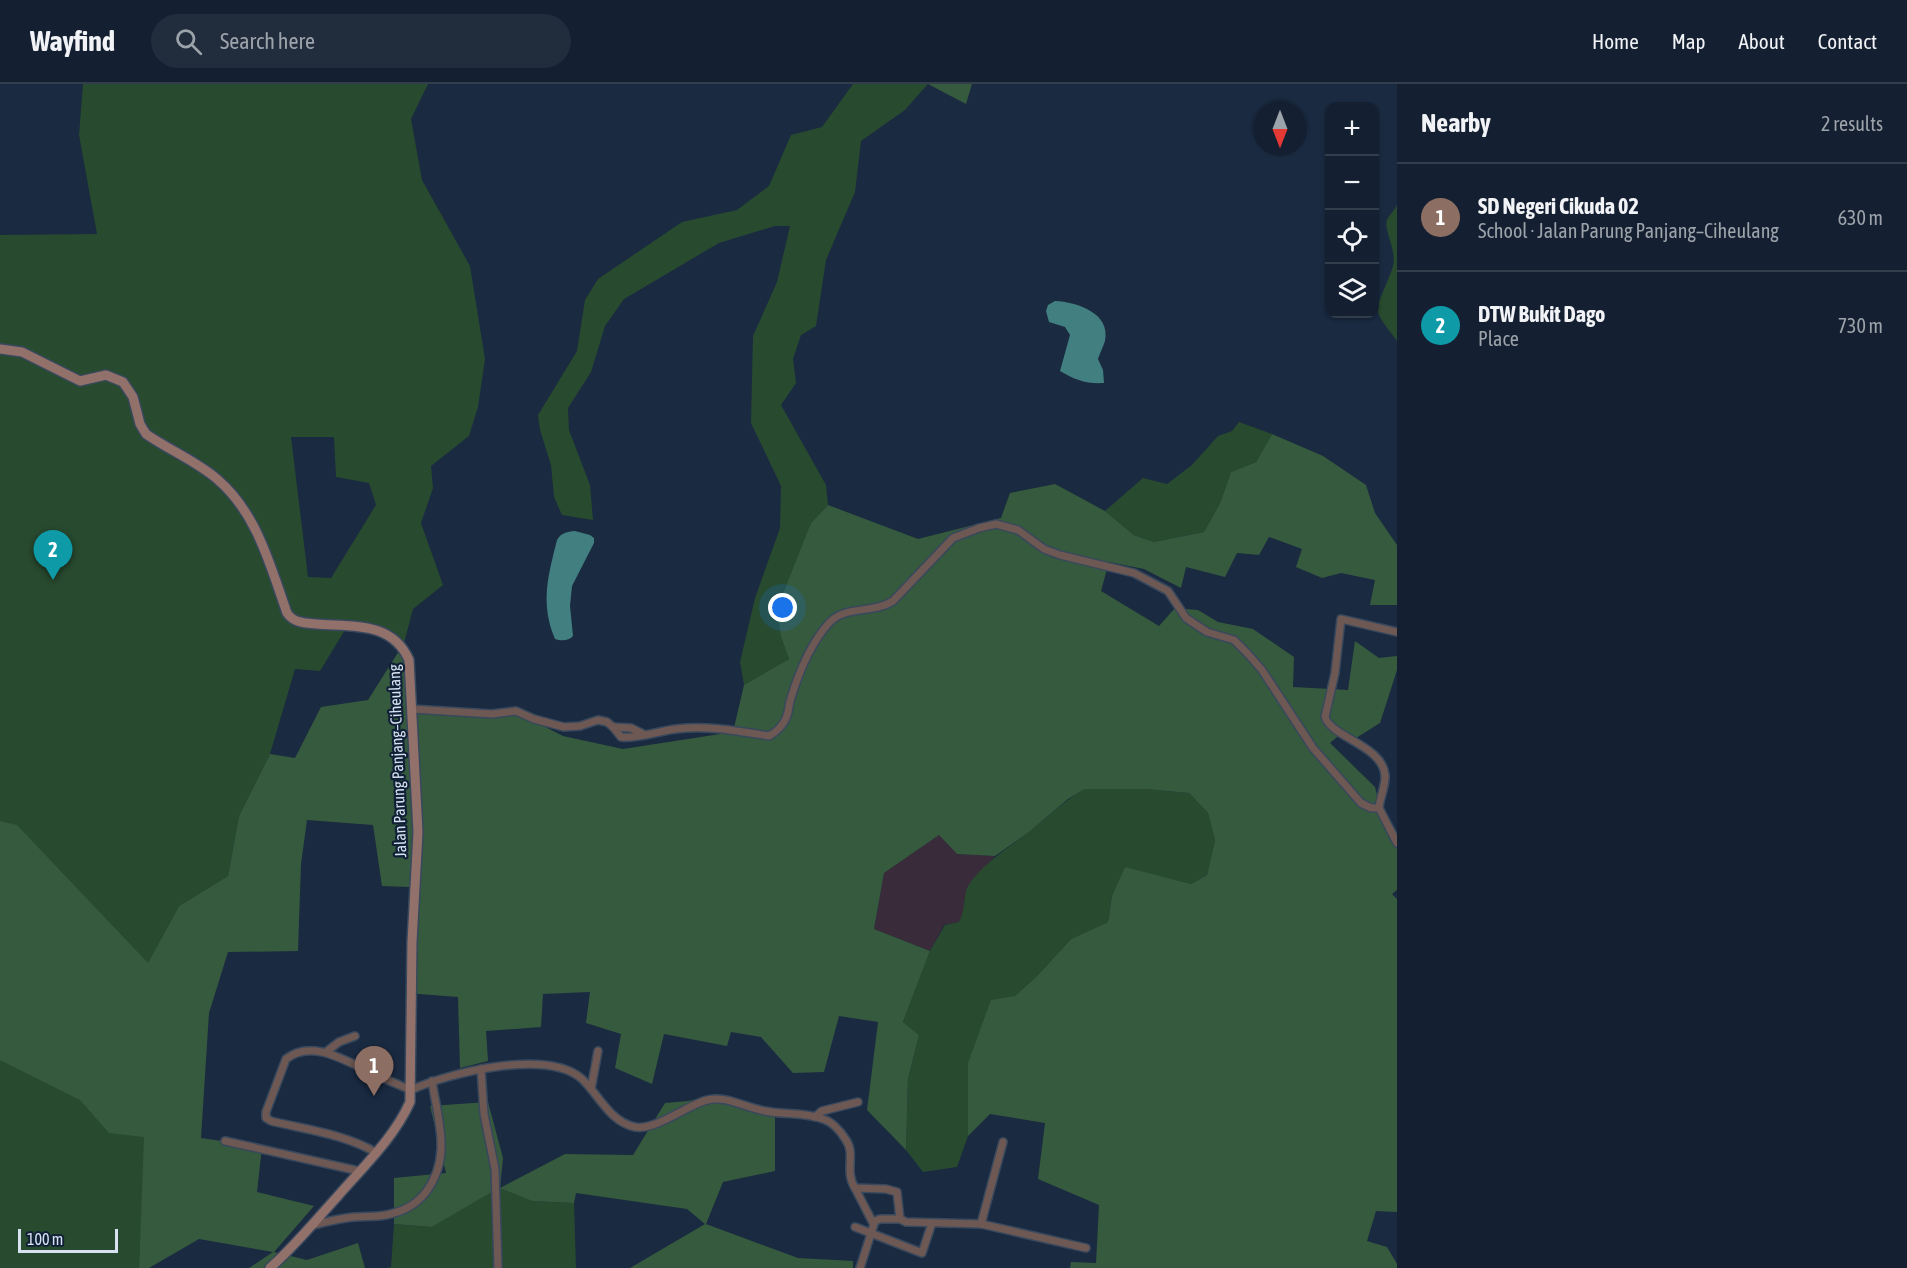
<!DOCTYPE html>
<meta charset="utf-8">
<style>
:root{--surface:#142031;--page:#212d3d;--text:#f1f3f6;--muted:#9da3ab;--line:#333e4d;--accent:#b3adf9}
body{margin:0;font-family:"Asap Condensed",sans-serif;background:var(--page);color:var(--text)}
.controls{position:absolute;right:18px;top:18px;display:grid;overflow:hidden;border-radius:12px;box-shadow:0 2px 4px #0004}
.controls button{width:54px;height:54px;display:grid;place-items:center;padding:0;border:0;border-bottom:2px solid var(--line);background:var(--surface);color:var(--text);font:30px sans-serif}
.compass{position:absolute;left:1253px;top:18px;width:54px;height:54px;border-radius:50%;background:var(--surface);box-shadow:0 2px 4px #0004;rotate:180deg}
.scale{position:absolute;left:18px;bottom:15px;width:100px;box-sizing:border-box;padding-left:6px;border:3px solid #d8e3f2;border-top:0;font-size:16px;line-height:21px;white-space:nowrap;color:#d8e3f2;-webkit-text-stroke:4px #102036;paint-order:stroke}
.you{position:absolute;left:783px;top:524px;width:21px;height:21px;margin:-15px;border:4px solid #fff;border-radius:50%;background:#1a73e8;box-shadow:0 0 0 9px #1a73e833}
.badge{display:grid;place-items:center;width:39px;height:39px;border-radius:50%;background:var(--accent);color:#fff;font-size:20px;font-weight:700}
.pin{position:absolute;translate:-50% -50px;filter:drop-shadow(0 2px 3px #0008)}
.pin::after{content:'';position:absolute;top:32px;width:21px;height:18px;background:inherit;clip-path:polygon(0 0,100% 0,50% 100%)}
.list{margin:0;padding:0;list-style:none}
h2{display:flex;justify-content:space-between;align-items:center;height:78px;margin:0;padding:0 24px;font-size:26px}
h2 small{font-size:20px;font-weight:400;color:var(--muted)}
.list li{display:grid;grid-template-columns:39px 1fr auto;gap:18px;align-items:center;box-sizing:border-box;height:108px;padding:0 24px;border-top:2px solid var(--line)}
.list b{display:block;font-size:22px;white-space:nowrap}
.list p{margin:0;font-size:20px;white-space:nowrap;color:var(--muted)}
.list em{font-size:20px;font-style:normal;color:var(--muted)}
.icon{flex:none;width:33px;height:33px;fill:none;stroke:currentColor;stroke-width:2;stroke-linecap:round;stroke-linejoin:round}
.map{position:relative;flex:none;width:1397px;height:1184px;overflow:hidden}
header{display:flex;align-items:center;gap:36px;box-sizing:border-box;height:84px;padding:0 30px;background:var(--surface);border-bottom:2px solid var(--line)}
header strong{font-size:28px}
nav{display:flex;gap:33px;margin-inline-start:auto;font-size:21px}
.search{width:420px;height:54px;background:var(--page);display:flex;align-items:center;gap:15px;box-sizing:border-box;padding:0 21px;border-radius:33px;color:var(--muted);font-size:22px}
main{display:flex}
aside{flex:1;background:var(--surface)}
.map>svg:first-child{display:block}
.industrial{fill:#392b39}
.green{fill:#284a2f;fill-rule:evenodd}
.forest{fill:#365a3d}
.water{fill:#427f80}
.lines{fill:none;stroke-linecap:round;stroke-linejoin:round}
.street-casing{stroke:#38485d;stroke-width:10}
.secondary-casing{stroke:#38485d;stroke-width:12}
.street{stroke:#6d5853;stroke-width:7}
.secondary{stroke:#93716b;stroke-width:9}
.labels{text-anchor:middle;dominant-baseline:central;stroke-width:4.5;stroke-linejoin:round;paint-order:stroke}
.street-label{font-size:16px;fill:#d8e3f2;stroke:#102036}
</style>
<header>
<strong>Wayfind</strong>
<div class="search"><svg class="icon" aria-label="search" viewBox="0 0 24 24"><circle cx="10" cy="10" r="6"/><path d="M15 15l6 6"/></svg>Search here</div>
<nav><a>Home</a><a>Map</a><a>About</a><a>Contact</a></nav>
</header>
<main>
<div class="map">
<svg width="1397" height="1184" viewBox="0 0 1397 1184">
<rect width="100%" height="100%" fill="#1a2a41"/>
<polygon class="industrial" points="939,751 957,770 995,772 967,804 964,828 959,838 944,841 930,867 874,845 884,789"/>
<g class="green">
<path d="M83,0H428L411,35L422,96L470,182L485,275L478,323L469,352L431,382L433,404L421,439L443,501L413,525L404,559L379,545L348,541L320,587L295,585L270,670L239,732L228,792L179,822L123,926L145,1054L139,1184H0V151L97,150L79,51ZM291,353H334L336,393L369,399L376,421L331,494L308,493Z"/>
<polygon points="853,0 928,0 905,26 861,57 855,108 826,176 816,242 801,251 793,275 796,299 781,321 826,401 828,421 811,439 781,553 789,575 744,601 740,578 755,514 780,444 781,402 751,339 753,252 777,198 790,142 775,142 719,159 624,215 605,242 591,288 568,324 569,346 590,401 593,436 562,431 554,413 551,381 540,346 538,331 577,267 585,216 598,195 682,138 737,126 769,102 791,51 822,43"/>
<path d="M1397,121V257C1390,247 1380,237 1377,225C1376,222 1391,191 1393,182C1397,166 1383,145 1387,136C1389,131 1394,127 1397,121Z"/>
<polygon points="1239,338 1272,350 1256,378 1231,388 1220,419 1204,448 1154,458 1134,451 1105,427 1143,394 1167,400 1192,381 1218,352 1232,347"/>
<path d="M1085,705H1145L1189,709L1208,729L1215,756L1207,791L1191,800L1125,784L1112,812L1108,838L1071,855L1037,892L1015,912L968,1026V1052L957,1083L923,1088L906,1066L908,995L919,951L903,938L930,867L945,841L959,838C966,825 963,811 968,802C982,779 1009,764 1030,747C1049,732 1065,716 1085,705Z"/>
<polygon points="499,1104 532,1117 574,1119 576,1184 386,1184 391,1183 394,1140 432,1143"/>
</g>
<g class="forest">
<polygon points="928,0 972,0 966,20"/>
<polygon points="1272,350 1323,372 1366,401 1375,429 1397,461 1397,521 1370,521 1375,496 1341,489 1322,494 1296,483 1302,465 1269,453 1259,471 1237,469 1225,493 1186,483 1181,504 1144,485 1109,478 1101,507 1159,542 1175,524 1198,526 1218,538 1253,545 1294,573 1293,603 1348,606 1355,557 1379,574 1397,572 1397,586 1380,639 1356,654 1344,647 1330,659 1375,703 1382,731 1397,761 1397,806 1392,810 1397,815 1397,1128 1376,1127 1367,1157 1387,1163 1397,1180 1397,1184 1070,1184 1071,1178 1096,1179 1099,1121 1038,1095 1045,1039 990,1030 968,1052 968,979 991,916 1015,912 1037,892 1071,855 1108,838 1112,812 1125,783 1191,800 1207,791 1215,756 1208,729 1189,709 1145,705 1085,705 1068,715 1029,748 995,772 957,770 939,751 884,789 874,845 930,867 903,938 919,951 908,995 906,1066 867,1026 878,938 839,932 824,988 793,989 761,953 731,948 727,962 664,950 652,1000 615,984 621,950 586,939 590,908 543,910 541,943 486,947 488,977 460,984 458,913 406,909 409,803 382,802 373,741 307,736 301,780 298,867 228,868 209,929 201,1054 262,1063 257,1108 314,1122 274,1168 307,1176 358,1159 365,1184 249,1184 273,1168 199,1155 149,1184 139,1184 144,1053 109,1049 80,1016 0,976 0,737 17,741 148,879 179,822 228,792 239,732 270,670 295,674 321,623 368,616 404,559 411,580 412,629 520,630 563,652 623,665 733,648 744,601 789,575 781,553 777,525 811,439 828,421 918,455 1001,434 1010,409 1055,400 1105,427 1134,451 1154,458 1204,448 1220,419 1231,388 1256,378"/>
<polygon points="719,1010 775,1029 775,1087 723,1098 706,1140 798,1174 853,1177 853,1184 630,1184 705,1140 687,1125 576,1109 574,1119 532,1117 499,1104 432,1143 394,1140 394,1094 446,1089 430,1022 488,1018 503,1074 500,1104 565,1070 633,1071 665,1019 688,1017"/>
</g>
<g class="water">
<path d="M1055,217C1077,218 1111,229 1105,257C1103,263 1100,269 1098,275L1103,286L1104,299C1086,300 1075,296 1060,287L1070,251L1065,243L1049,238L1046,227L1048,221Z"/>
<path d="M575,447L590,451L594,454V459L572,502L570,522L573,552C569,557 561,557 555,555C540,519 548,492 557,456C562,448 567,448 575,447Z"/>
</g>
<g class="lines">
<defs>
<g id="street">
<path d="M412,625L492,630L516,627L534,635L564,643L580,642L598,636L607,638L613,643L621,653C639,655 658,647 676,645C707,641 738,647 769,652C777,648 784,640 787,632C789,626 789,619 791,614C799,588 810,560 829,539C845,521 873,530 893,517L953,454L979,444L996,440L1018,446L1044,465L1060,471L1134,489L1168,507L1186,534L1207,548L1234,556L1248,570L1262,586L1313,664L1361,719L1371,724H1379L1397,759"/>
<polyline points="613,643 631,644 643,650"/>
<path d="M1379,724C1380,713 1386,701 1385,691C1382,661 1332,654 1325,633L1335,589L1341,535L1397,548"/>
<polyline points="326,968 339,958 355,952"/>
<polyline points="481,985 484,1030 495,1085 498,1184"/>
<polyline points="591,1005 598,967"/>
<polyline points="815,1033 822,1027 858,1018"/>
<polyline points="225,1057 359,1087"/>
<path d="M377,1069C344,1050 308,1046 271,1037L266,1034V1028L286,975C311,955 344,976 368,987C382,994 397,1000 411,1006C448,989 548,964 582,995C599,1011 610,1038 635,1043C655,1047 687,1021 707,1016C726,1011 746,1024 765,1027C784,1031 804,1028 823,1035C833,1038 841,1048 846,1056C856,1070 844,1087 855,1104L886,1105L897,1108L900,1135L906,1138L981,1140L1086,1164"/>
<polyline points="855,1104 873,1139"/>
<polyline points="981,1140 1003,1058"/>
<path d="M313,1141C326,1138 340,1134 354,1133C365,1132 376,1133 386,1131C402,1128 416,1121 426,1108C452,1073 438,1037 432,997"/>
<polyline points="855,1143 922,1169 932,1139"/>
<polyline points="860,1184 875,1137 880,1135 900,1135"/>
</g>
<path id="secondary" d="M0,265L22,268L80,297L106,291L123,298L133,313L140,340L146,350C169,366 196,377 217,395C257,429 270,481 287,529C294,539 304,539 316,540C352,543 392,537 409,576L418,748L412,858L410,1018C394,1054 363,1083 337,1113C315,1137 295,1162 270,1184"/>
</defs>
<use href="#street" class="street-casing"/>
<use href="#secondary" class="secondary-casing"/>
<use href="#street" class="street"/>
<use href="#secondary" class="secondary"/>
</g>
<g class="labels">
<g class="street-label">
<text transform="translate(397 677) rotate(-92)">Jalan Parung Panjang–Ciheulang</text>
</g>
</g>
</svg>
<div class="controls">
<button>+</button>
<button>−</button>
<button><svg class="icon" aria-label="locate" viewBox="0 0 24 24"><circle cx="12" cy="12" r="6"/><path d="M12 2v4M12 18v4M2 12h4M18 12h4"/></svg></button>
<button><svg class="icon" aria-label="layers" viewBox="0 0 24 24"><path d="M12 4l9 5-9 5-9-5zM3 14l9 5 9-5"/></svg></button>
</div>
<svg class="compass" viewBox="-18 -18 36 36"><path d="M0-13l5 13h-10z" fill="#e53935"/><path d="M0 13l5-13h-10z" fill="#9da3ab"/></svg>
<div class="scale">100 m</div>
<div class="you"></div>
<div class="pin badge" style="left:374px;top:1012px;background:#8d6e63">1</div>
<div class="pin badge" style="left:53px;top:496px;background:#0f9aa8">2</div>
</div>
<aside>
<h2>Nearby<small>2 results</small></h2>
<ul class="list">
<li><span class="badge" style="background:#8d6e63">1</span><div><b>SD Negeri Cikuda 02</b><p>School · Jalan Parung Panjang–Ciheulang</p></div><em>630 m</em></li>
<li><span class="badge" style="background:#0f9aa8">2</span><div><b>DTW Bukit Dago</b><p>Place</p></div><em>730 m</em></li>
</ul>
</aside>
</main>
